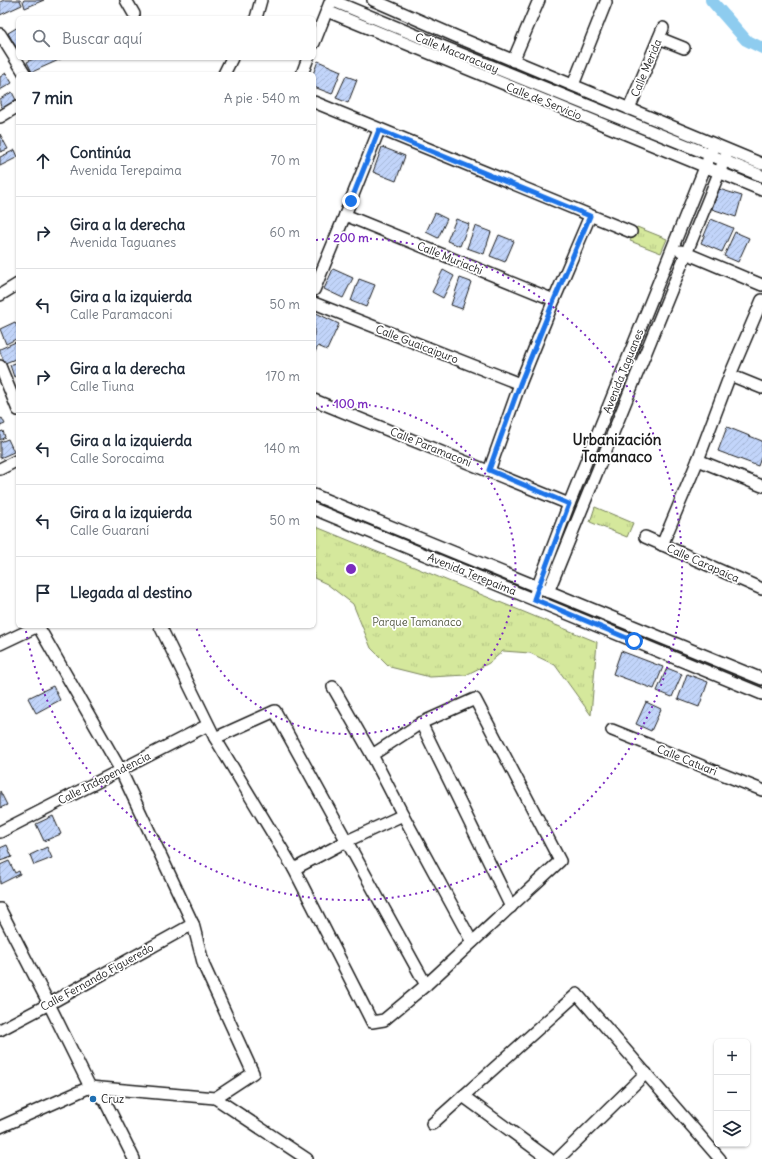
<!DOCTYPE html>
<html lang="es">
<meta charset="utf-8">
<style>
:root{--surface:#fff;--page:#f2f2f3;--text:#1f2937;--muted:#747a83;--line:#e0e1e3}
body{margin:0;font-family:Delius,sans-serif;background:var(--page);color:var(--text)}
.controls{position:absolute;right:12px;bottom:12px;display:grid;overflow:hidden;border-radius:6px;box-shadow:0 1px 3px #0004}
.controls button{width:36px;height:36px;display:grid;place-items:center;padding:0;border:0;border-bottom:1px solid var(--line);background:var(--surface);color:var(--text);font:20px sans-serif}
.stop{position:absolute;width:12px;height:12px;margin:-9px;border:3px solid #1a73e8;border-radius:50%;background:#fff}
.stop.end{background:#1a73e8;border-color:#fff;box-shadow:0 1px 4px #0008}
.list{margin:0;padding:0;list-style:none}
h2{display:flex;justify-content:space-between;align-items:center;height:52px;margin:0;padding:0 16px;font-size:17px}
h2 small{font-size:13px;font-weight:400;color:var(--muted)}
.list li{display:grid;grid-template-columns:26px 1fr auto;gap:12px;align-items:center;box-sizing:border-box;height:72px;padding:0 16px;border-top:1px solid var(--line)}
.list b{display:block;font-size:15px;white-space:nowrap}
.list p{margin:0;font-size:13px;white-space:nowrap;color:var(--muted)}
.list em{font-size:13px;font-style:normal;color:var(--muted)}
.icon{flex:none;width:22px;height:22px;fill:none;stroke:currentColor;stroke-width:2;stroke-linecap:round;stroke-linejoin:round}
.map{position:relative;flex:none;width:762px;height:1159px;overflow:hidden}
.search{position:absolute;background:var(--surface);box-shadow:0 1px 3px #0004;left:16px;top:16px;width:300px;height:44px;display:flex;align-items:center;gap:10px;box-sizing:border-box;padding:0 14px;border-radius:6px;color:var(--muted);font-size:15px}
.panel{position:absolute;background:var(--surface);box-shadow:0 1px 3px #0004;left:16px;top:72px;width:300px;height:556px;border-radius:6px}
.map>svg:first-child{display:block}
.park{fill:url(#park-tufts);stroke:#78825c}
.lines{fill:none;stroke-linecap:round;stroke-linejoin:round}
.canal{stroke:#8eccef;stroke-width:12}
.building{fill:url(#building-hatch);stroke:#1c1c1c}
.street-casing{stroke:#1c1c1c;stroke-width:14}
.street{stroke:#fff;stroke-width:11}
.route{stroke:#1a73e8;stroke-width:5}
.ring{fill:none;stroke:#7b2cbf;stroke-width:2;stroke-dasharray:2 4}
.poi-dot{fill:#1f6fb2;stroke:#fff;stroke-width:1.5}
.labels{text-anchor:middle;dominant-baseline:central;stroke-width:3.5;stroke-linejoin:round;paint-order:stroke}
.street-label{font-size:11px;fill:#1c1c1c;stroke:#fff}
.park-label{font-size:11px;fill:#545942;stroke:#fff}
.poi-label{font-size:11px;fill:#1c1c1c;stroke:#fff;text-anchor:start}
.district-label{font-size:15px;font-weight:bold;fill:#1c1c1c;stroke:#fff}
.centre{fill:#7b2cbf;stroke:#fff;stroke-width:2}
.ring-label{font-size:12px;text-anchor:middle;font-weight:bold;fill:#7b2cbf;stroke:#fff;stroke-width:3.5;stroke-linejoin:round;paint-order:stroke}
</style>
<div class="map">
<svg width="762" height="1159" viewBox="0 0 762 1159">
<defs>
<pattern id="park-tufts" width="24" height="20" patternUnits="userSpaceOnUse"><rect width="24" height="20" fill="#d5e89c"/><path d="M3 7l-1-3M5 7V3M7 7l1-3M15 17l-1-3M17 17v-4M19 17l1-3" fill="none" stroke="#b6c686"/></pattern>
<pattern id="building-hatch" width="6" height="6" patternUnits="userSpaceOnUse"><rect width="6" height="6" fill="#c2d5fa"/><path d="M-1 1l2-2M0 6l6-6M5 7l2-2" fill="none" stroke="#a6b6d6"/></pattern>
</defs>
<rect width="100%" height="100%" fill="#fff"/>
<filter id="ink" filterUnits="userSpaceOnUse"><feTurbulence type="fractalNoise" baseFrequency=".025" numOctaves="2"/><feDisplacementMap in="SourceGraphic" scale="8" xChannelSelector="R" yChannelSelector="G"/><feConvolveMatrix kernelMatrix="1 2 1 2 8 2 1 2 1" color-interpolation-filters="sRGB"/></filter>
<g filter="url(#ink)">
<g class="park">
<polygon points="637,227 667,239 661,253 630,241"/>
<polygon points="595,507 633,523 627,537 590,522"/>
<polygon points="314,526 597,642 591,715 555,665 530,653 503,651 489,663 466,675 430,677 390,667 371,648 353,604 327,584 314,578"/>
</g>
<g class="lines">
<polyline class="canal" points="711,0 746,40 762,48"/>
</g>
<g class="building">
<polygon points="4,0 20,0 22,5 0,15 0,2"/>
<polygon points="44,0 25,8 23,1 24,0"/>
<polygon points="18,27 18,46 16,47 8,33"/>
<polygon points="35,58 61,58 61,59 32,72 27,62"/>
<polygon points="318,61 341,71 332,94 314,87 313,74"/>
<polygon points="6,73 12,83 0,90 0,77"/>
<polygon points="346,76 357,80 348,103 336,98"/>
<polygon points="12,92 17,102 4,110 0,104 0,99"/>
<polygon points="0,134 8,149 0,152"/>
<polygon points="382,147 405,156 396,181 373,172"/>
<polygon points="15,150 18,157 0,166 0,157"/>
<polygon points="719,189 742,196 736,217 712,209"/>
<polygon points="435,213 447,219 438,238 426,232"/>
<polygon points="456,219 469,224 460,246 447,241"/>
<polygon points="711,219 733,228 722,252 701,243"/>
<polygon points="475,226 491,232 484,254 467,248"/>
<polygon points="735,232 749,238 738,262 724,256"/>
<polygon points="499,235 514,241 505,262 490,256"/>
<polygon points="333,269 353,278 343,298 324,289"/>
<polygon points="443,270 454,276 443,298 432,292"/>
<polygon points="460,278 471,282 462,309 451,305"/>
<polygon points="359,279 375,285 366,307 351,301"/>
<polygon points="314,312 339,324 327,350 318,346 314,354"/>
<polygon points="15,322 18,329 18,338 6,344 0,329"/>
<polygon points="18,341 18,358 5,363 0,352 0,349"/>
<polygon points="18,362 18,375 14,377 10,365"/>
<polygon points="2,418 5,424 0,426 0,419"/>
<polygon points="727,427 762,441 762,455 758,466 718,451"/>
<polygon points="3,431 5,437 0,440 0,432"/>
<polygon points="8,439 14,452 0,458 0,442"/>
<polygon points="621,651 663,667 654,689 613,674"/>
<polygon points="667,668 682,674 672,697 657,691"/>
<polygon points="687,674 708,682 699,707 678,699"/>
<polygon points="53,686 60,700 36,713 28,698"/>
<polygon points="646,702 661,709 651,731 636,724"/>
<polygon points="0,791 7,805 0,808"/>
<polygon points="53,816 61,834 44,841 36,824"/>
<polygon points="7,845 12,857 0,861 0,848"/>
<polygon points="47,847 52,858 34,865 30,855"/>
<polygon points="9,861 15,873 19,871 20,874 0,884 0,865"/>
</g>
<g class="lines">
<defs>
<g id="street">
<polyline points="126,0 134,14"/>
<polyline points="373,0 462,39 762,164"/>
<polyline points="327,11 762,190"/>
<polyline points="256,18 261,0"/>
<polyline points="0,34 25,74"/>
<polyline points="659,38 684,48"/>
<polyline points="314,43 331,0 444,47 762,176"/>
<polyline points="513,61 539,0"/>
<polyline points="224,74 232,58"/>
<polyline points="302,74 308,58"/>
<polyline points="573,85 606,2"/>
<polyline points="314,102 631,232"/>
<polyline points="629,109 663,28"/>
<polyline points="0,117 18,106"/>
<polyline points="345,215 554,300"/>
<polyline points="681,251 762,285"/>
<polyline points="314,290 345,215 379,130"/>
<polyline points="0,295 18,284"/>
<polyline points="314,303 520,384"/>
<polyline points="0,366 18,410"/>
<polyline points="730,375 762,388"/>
<polyline points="314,400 569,504"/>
<polyline points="698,460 762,486"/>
<polyline points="0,469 18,460"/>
<polyline points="489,471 520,384 554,300 590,216"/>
<polyline points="314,495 762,679"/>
<polyline points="314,509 762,694"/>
<polyline points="645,537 762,589"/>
<polyline points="662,545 698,460 730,375 762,300"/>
<polyline points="548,592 728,151"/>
<polyline points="533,599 569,504 714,145"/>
<polyline points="160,626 215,738 294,869 372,1022 384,1020 426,985 560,861 475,699 421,723 372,755 333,687"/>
<polyline points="0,644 38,626"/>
<polyline points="421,723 511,907"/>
<polyline points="612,730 762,790"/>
<polyline points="215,738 275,711 426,985"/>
<polyline points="372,755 403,815 472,942"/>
<polyline points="0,832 208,725"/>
<polyline points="294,869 347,841 403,815"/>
<polyline points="0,909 49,1004 90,1087 105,1101 134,1159"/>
<polyline points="0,1030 49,1004 193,924"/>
<polyline points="463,1096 549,1159"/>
<polyline points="215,1098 307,1159"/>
<polyline points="432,1124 577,994 720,1159"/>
<polyline points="0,1127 90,1087 215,1098 253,1073 204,966 193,924 120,769 38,626"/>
<polyline points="558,1159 646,1073"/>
</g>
</defs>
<use href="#street" class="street-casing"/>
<use href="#street" class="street"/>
</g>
</g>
<g class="lines" filter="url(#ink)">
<polyline class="route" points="351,201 379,130 590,216 554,300 520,384 489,470 569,504 534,599 634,641"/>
</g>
<g class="ring">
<path d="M315 408A165 165 0 1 1 196 627"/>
<path d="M316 240A331 331 0 1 1 25 626"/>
</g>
<circle class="poi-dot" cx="93" cy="1099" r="4"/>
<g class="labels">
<g class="street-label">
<text transform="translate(457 53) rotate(22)">Calle Macaracuay</text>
<text transform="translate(646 68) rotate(-67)">Calle Merida</text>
<text transform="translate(544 101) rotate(22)">Calle de Servicio</text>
<text transform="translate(450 258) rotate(22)">Calle Muriachi</text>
<text transform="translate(417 344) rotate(21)">Calle Guaicaipuro</text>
<text transform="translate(623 371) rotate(-68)">Avenida Taguanes</text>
<text transform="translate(431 447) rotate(22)">Calle Paramaconi</text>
<text transform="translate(703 563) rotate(24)">Calle Carapaica</text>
<text transform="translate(472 574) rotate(22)">Avenida Terepaima</text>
<text transform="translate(687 760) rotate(22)">Calle Catuari</text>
<text transform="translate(104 778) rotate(-27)">Calle Independencia</text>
<text transform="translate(97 977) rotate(-29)">Calle Fernando Figueredo</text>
</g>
<g class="park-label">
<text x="417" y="622">Parque Tamanaco</text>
</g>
<g class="poi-label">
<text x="101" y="1099">Cruz</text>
</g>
<g class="district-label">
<text x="617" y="439">Urbanización<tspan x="617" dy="17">Tamanaco</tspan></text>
</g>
</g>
<circle cx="351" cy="569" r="6" class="centre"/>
<g class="ring-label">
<text x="351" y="242">200 m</text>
<text x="351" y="408">100 m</text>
</g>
</svg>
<div class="controls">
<button>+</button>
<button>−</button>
<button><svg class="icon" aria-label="layers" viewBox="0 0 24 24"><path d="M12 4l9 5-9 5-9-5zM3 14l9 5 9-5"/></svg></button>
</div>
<div class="stop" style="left:634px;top:641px"></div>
<div class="stop end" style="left:351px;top:201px"></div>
<div class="search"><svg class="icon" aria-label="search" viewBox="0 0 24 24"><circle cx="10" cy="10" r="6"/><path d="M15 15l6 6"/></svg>Buscar aquí</div>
<section class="panel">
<h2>7 min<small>A pie · 540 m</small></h2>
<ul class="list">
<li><svg class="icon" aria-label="ahead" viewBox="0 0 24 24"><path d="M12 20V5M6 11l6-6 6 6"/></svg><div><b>Continúa</b><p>Avenida Terepaima</p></div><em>70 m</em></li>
<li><svg class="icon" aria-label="right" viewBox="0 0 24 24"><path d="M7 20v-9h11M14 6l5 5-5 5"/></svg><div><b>Gira a la derecha</b><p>Avenida Taguanes</p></div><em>60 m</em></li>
<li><svg class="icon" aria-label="left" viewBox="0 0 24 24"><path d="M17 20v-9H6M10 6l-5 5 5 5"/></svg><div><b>Gira a la izquierda</b><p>Calle Paramaconi</p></div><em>50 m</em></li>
<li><svg class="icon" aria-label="right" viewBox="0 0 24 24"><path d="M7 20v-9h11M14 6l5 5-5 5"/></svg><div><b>Gira a la derecha</b><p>Calle Tiuna</p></div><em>170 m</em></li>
<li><svg class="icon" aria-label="left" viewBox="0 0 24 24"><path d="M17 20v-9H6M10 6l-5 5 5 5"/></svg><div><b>Gira a la izquierda</b><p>Calle Sorocaima</p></div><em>140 m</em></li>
<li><svg class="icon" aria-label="left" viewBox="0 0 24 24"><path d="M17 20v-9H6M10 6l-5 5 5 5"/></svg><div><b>Gira a la izquierda</b><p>Calle Guaraní</p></div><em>50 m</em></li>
<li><svg class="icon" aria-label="arrive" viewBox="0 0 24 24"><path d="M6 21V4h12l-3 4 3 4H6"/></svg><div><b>Llegada al destino</b></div></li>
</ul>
</section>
</div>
